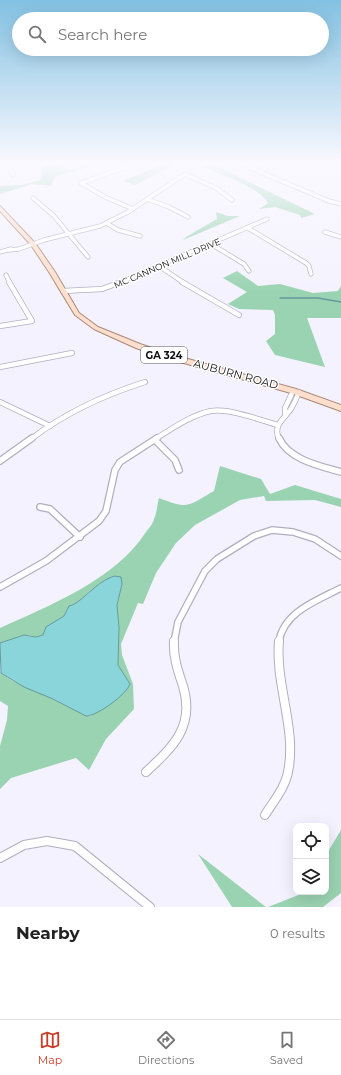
<!DOCTYPE html>
<style>
:root{--surface:#fff;--page:#f2f2f2;--text:#222;--muted:#767676;--line:#e0e0e0;--accent:#c83c28}
body{margin:0;font-family:Montserrat,sans-serif;background:var(--page);color:var(--text)}
.controls{position:absolute;right:12px;bottom:12px;display:grid;overflow:hidden;border-radius:8px;box-shadow:0 4px 16px #0002}
.controls button{width:36px;height:36px;display:grid;place-items:center;padding:0;border:0;border-bottom:1px solid var(--line);background:var(--surface);color:var(--text);font:20px sans-serif}
.list{margin:0;padding:0;list-style:none}
h2{display:flex;justify-content:space-between;align-items:center;height:52px;margin:0;padding:0 16px;font-size:17px}
h2 small{font-size:13px;font-weight:400;color:var(--muted)}
.icon{flex:none;width:22px;height:22px;fill:none;stroke:currentColor;stroke-width:2;stroke-linecap:round;stroke-linejoin:round}
.map{position:relative;flex:none;width:341px;height:907px;overflow:hidden}
.search{position:absolute;background:var(--surface);box-shadow:0 4px 16px #0002;left:12px;right:12px;top:12px;height:44px;display:flex;align-items:center;gap:10px;box-sizing:border-box;padding:0 14px;border-radius:22px;color:var(--muted);font-size:15px}
.sheet{height:112px;background:var(--surface)}
nav{display:flex;justify-content:space-around;align-items:center;box-sizing:border-box;height:56px;border-top:1px solid var(--line);background:var(--surface);font-size:11px;color:var(--muted)}
nav a{display:grid;justify-items:center;gap:2px}
nav .on{color:var(--accent)}
.map>svg:first-child{display:block}
.forest{fill:#9ad3b2}
.water{fill:#8ad5d9;stroke:#659a9e}
.lines{fill:none;stroke-linecap:round;stroke-linejoin:round}
.stream{stroke:#659a9e;stroke-width:1.5}
.minor-far3-casing{stroke:#b1aec0;stroke-width:5}
.minor-far2-casing{stroke:#b1aec0;stroke-width:6}
.minor-far1-casing{stroke:#b1aec0;stroke-width:8}
.minor-casing{stroke:#b1aec0;stroke-width:10}
.primary-casing{stroke:#aa8876;stroke-width:2}
.minor-far3{stroke:#fff;stroke-width:3.5}
.minor-far2{stroke:#fff;stroke-width:4.5}
.minor-far1{stroke:#fff;stroke-width:5.5}
.minor{stroke:#fff;stroke-width:8}
.primary{fill:#fedfcd;fill-rule:evenodd}
.labels{text-anchor:middle;dominant-baseline:central;stroke-width:3;stroke-linejoin:round;paint-order:stroke}
.far-street-label{font-size:9px;fill:#100f15;stroke:#fff}
.shield{fill:#fff;stroke:#58575b;stroke-width:1}
.shield-label{font-size:10px;font-weight:bold;fill:#100f15}
.street-label{font-size:11px;fill:#100f15;stroke:#fff}
</style>
<div class="map">
<svg width="341" height="907" viewBox="0 0 341 907">
<rect width="100%" height="100%" fill="#f4f2fe"/>
<g class="forest">
<polygon points="42,164 59,164 68,170 92,164 99,164 55,177 51,186 32,184 0,194 0,186 22,185 40,180 42,173"/>
<polygon points="164,164 180,164 170,167 135,185 123,181"/>
<path d="M193,164H212L315,214L301,218L300,215L275,207L259,209L268,203C261,187 210,170 193,164Z"/>
<polygon points="216,212 228,216 240,216 183,240 186,237 217,219"/>
<polygon points="237,271 258,286 280,284 313,293 338,291 341,286 341,318 307,318 325,367 275,355 266,341 275,334 275,315 273,310 239,309 228,304 247,292 223,278"/>
<path d="M220,466L261,479L270,494L295,485L341,499V507L315,500L266,501L264,496L240,500L195,525L176,543L156,573L143,604L138,603L121,644L122,655L133,684L134,709L106,739L89,770L76,758L11,778L0,789V746L7,720L8,706L0,701V672C15,685 36,690 53,699C66,705 76,711 90,716C105,707 119,699 130,684L118,665L119,628L117,605L122,584L89,592L75,606H69L64,616L43,635L36,637L28,635L0,643V628C49,606 116,579 146,532C149,528 153,524 154,519C157,513 157,505 159,498C189,510 187,506 214,491Z"/>
<polygon points="341,830 341,893 323,907 268,907 306,892 326,892 326,855"/>
<polygon points="198,854 266,907 232,907"/>
</g>
<path class="water" d="M115,576L121,577L122,584L117,605L119,628L118,665L130,684C126,695 97,716 86,716L53,699L24,687L1,673L0,643L24,635L36,637L43,635L46,627L64,616L69,606C81,604 96,581 115,576Z"/>
<g class="lines">
<polyline class="stream" points="280,298 318,298 341,302"/>
<defs>
<g id="minor-far3">
<polyline points="8,164 13,175"/>
<polyline points="241,164 329,201 341,204"/>
<polyline points="259,171 273,164"/>
<polyline points="33,198 54,216 88,257"/>
<polyline points="147,199 169,207 188,217"/>
<polyline points="133,209 105,197 81,183 134,164"/>
<polyline points="108,224 118,230 140,236"/>
<polyline points="248,228 306,263 309,266 311,274"/>
<polyline points="325,232 341,237"/>
<polyline points="211,244 244,264 249,271"/>
<polyline points="9,250 19,249 44,240 100,226 128,212 185,174 216,188 232,200"/>
<polyline points="0,252 11,249"/>
<polyline points="159,266 184,283"/>
<polyline points="6,275 10,283"/>
<polyline points="119,283 267,219"/>
</g>
<g id="minor-far2">
<polyline points="182,282 239,315"/>
<polyline points="63,291 102,289 121,282"/>
<polyline points="0,326 32,321 9,282"/>
<polyline points="0,367 72,353"/>
<polyline points="0,402 50,426"/>
<polyline points="285,413 285,408 293,391"/>
<path d="M31,439C65,413 104,395 145,382"/>
<path d="M155,439C172,429 191,415 211,411C230,408 259,420 278,425"/>
<path d="M279,439C272,424 286,418 292,407C295,402 297,397 299,392"/>
</g>
<g id="minor-far1">
<path d="M279,438C289,460 320,466 341,472"/>
<polyline points="155,440 175,460 179,470"/>
<polyline points="0,461 32,438"/>
<polyline points="40,507 50,509 80,537"/>
<polyline points="0,587 46,561 99,521 106,511 115,470 120,462 157,438"/>
<polyline points="174,642 178,622 205,571 217,559 254,536 272,530 293,532 315,539 341,556"/>
<path d="M279,642C283,612 318,600 341,588"/>
</g>
<g id="minor">
<path d="M146,772C174,746 195,726 183,686C178,671 173,657 174,641"/>
<path d="M265,815C273,802 285,788 288,772C297,729 275,685 279,641"/>
<polyline points="0,858 24,845 47,841 75,846 150,907"/>
</g>
<polygon id="primary" points="0,206 35,243 55,272 79,313 98,327 140,344 170,354 296,389 341,405 341,411 291,393 166,358 136,348 94,329 75,315 49,272 31,245 0,211"/>
</defs>
<use href="#minor-far3" class="minor-far3-casing"/>
<use href="#minor-far2" class="minor-far2-casing"/>
<use href="#minor-far1" class="minor-far1-casing"/>
<use href="#minor" class="minor-casing"/>
<use href="#primary" class="primary-casing"/>
<use href="#minor-far3" class="minor-far3"/>
<use href="#minor-far2" class="minor-far2"/>
<use href="#minor-far1" class="minor-far1"/>
<use href="#minor" class="minor"/>
<use href="#primary" class="primary"/>
</g>
<linearGradient id="sky" x2="0" y2="1"><stop stop-color="#82c1e2"/><stop offset="0.56" stop-color="#faf9ff"/><stop offset="1" stop-color="#faf9ff" stop-opacity="0"/></linearGradient>
<rect width="341" height="291" fill="url(#sky)"/>
<g class="labels">
<g class="far-street-label">
<text transform="translate(167 263) rotate(-23)">MC CANNON MILL DRIVE</text>
</g>
<rect class="shield" x="141" y="347" width="46" height="16" rx="3"/>
<g class="shield-label">
<text x="164" y="355">GA 324</text>
</g>
<g class="street-label">
<text transform="translate(236 374) rotate(15)">AUBURN ROAD</text>
</g>
</g>
</svg>
<div class="controls">
<button><svg class="icon" aria-label="locate" viewBox="0 0 24 24"><circle cx="12" cy="12" r="6"/><path d="M12 2v4M12 18v4M2 12h4M18 12h4"/></svg></button>
<button><svg class="icon" aria-label="layers" viewBox="0 0 24 24"><path d="M12 4l9 5-9 5-9-5zM3 14l9 5 9-5"/></svg></button>
</div>
<div class="search"><svg class="icon" aria-label="search" viewBox="0 0 24 24"><circle cx="10" cy="10" r="6"/><path d="M15 15l6 6"/></svg>Search here</div>
</div>
<section class="sheet">
<h2>Nearby<small>0 results</small></h2>
<ul class="list">
</ul>
</section>
<nav>
<a class="on"><svg class="icon" aria-label="map" viewBox="0 0 24 24"><path d="M3 6l6-2 6 2 6-2v14l-6 2-6-2-6 2zM9 4v14M15 6v14"/></svg>Map</a>
<a><svg class="icon" aria-label="directions" viewBox="0 0 24 24"><path d="M12 3l9 9-9 9-9-9zM9 14v-3h6M13 9l2 2-2 2"/></svg>Directions</a>
<a><svg class="icon" aria-label="saved" viewBox="0 0 24 24"><path d="M7 4h10v16l-5-4-5 4z"/></svg>Saved</a>
</nav>
